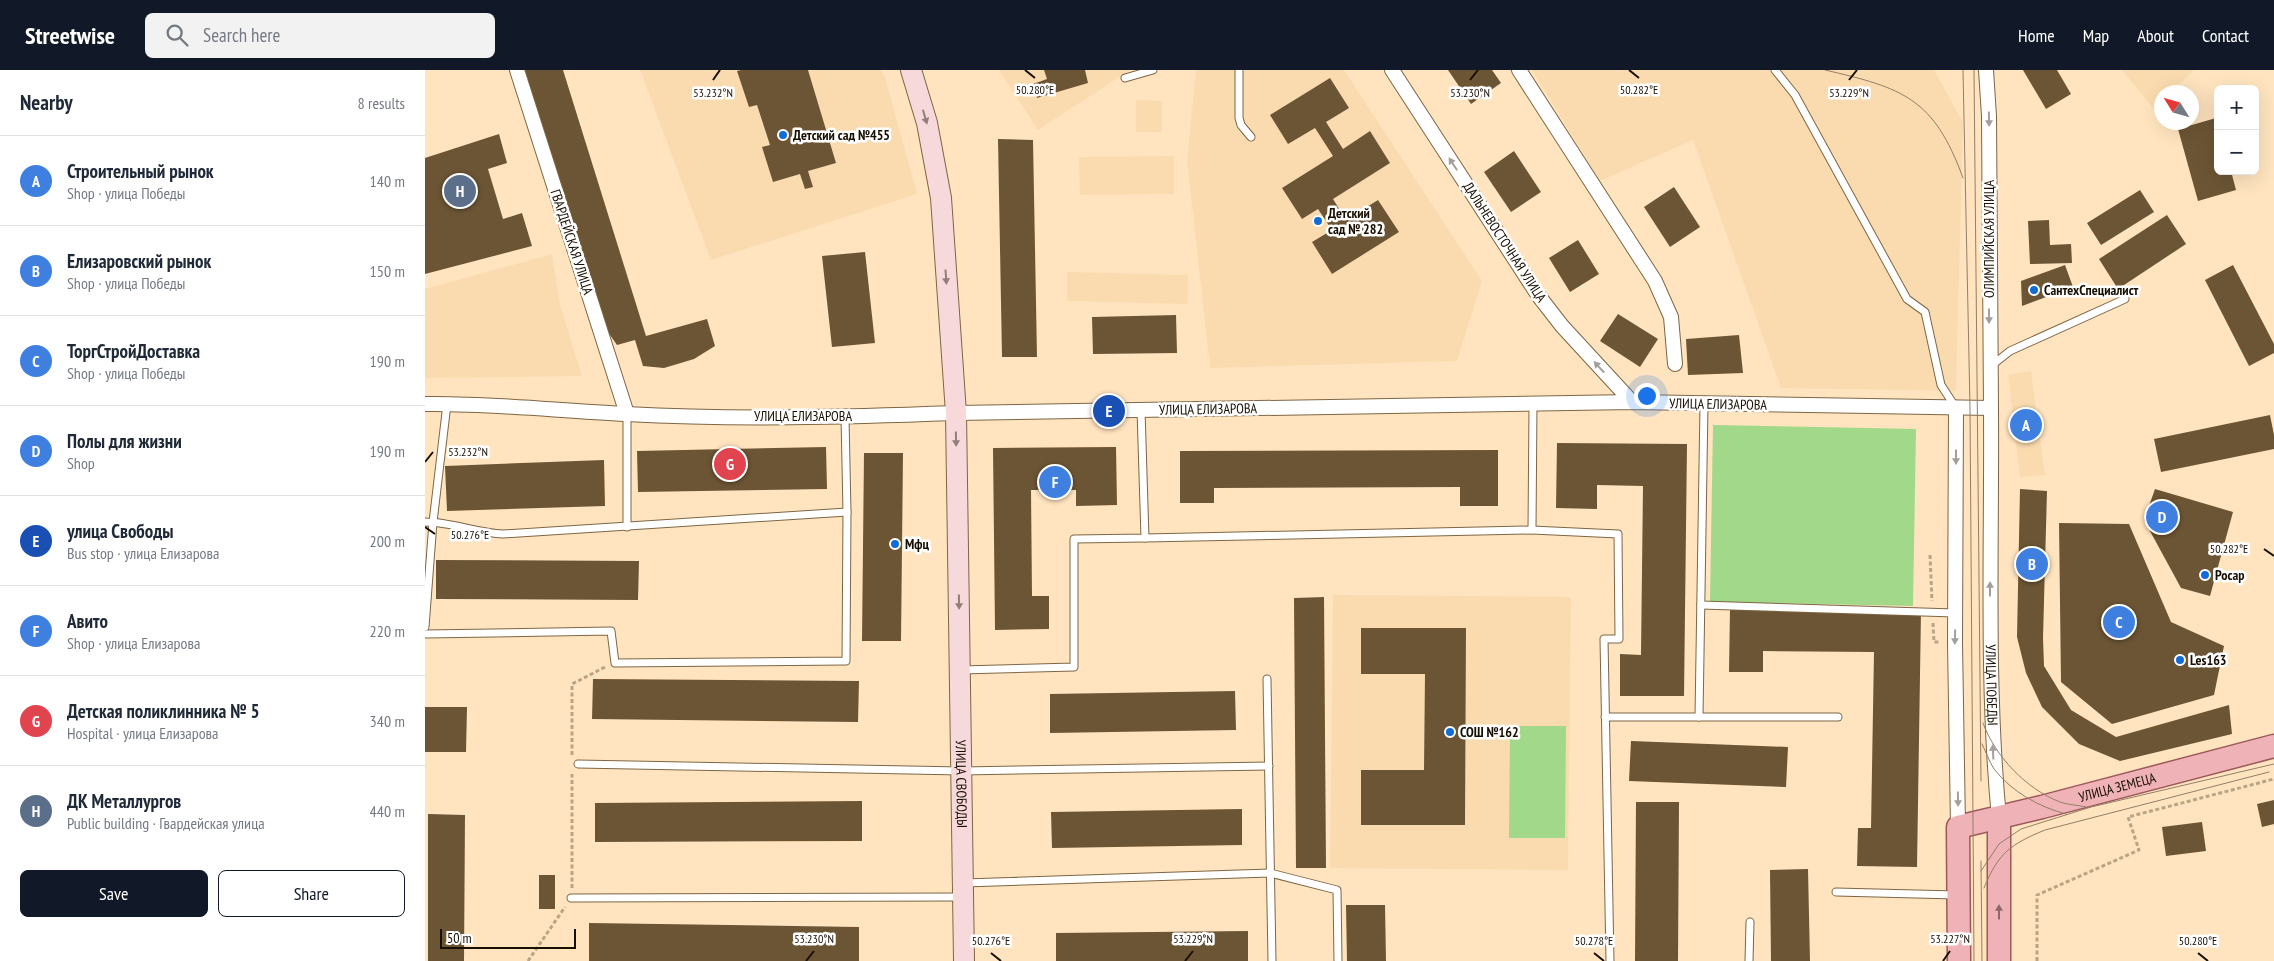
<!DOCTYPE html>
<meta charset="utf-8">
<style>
:root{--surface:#fff;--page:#f2f2f3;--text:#1f2937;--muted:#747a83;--line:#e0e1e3;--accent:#111827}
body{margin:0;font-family:"PT Sans Narrow",sans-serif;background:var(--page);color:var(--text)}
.controls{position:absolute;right:15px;top:15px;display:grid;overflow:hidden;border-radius:8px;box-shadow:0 5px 20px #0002}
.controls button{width:45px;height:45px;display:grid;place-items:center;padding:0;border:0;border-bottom:1px solid var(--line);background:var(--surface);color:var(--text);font:25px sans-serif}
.compass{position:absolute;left:1729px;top:15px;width:45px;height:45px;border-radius:50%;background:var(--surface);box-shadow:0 5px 20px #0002;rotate:307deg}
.scale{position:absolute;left:15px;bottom:12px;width:136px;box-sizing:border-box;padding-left:5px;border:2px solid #180f03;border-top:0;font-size:14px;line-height:18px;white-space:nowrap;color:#180f03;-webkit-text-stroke:4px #fff;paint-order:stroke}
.you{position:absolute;left:1221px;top:325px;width:18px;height:18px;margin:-12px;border:4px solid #fff;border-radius:50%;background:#1a73e8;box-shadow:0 0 0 8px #1a73e833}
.badge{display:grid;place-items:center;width:32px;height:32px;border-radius:50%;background:var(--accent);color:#fff;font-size:16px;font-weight:700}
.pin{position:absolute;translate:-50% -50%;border:2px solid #fff;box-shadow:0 1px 5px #0006}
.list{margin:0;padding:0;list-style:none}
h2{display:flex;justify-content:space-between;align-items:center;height:65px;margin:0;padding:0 20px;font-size:21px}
h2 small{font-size:16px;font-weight:400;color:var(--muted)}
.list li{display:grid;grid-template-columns:32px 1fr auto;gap:15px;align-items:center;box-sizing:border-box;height:90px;padding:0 20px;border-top:1px solid var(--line)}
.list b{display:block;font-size:19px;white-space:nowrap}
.list p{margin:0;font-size:16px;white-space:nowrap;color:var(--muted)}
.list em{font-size:16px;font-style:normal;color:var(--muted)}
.actions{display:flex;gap:10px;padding:15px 20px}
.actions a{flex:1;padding:11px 0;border:1px solid var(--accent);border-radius:8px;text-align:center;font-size:18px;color:var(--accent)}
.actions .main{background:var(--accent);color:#fff}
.icon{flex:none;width:28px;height:28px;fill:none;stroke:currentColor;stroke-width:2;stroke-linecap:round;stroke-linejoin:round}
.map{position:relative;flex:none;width:1849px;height:891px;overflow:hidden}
header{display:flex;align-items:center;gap:30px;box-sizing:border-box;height:70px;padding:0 25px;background:var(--accent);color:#fff}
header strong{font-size:24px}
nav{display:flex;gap:28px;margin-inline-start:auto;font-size:18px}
.search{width:350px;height:45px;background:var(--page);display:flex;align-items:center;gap:12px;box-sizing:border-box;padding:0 18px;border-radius:8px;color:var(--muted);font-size:19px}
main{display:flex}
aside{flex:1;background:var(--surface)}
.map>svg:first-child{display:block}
.built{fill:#fadbaf}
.green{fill:#a1d889}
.building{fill:#6c5534}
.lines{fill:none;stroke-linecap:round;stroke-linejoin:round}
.lane-casing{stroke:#7d6644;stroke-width:9}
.street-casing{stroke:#7d6644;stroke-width:16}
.secondary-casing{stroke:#7d6644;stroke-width:22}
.primary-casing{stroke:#9d5859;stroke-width:25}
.path{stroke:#b9a486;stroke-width:3;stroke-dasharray:4 2.5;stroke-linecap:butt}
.lane{stroke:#fff;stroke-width:7}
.street{stroke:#fff;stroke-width:14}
.secondary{stroke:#f7d9db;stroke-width:20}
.primary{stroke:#efb3b7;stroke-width:22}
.tram{stroke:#927f66;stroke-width:1}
.oneway{fill:#937e7a}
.oneway2{fill:#a39f9a}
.oneway3{fill:#8e6966}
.ticks{fill:none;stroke:#180f03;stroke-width:2}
.poi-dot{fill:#136cd6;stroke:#fff;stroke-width:2}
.labels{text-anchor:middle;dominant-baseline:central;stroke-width:5;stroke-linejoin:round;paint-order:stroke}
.poi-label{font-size:14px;font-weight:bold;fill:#180f03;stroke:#fff;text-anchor:start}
.street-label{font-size:14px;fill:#180f03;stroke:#fff}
.ticks-label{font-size:12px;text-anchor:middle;fill:#180f03;stroke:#fff;stroke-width:5;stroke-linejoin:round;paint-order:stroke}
</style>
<header>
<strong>Streetwise</strong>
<div class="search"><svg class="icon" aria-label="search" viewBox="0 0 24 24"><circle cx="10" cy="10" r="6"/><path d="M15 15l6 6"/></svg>Search here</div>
<nav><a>Home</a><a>Map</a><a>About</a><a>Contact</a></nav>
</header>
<main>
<aside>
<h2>Nearby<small>8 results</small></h2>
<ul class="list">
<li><span class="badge" style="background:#3f7fe0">A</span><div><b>Строительный рынок</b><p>Shop · улица Победы</p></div><em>140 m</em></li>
<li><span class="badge" style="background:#3f7fe0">B</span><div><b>Елизаровский рынок</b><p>Shop · улица Победы</p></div><em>150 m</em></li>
<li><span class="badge" style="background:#3f7fe0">C</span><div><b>ТоргСтройДоставка</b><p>Shop · улица Победы</p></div><em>190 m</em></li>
<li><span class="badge" style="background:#3f7fe0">D</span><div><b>Полы для жизни</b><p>Shop</p></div><em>190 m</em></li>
<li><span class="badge" style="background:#1a4fb4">E</span><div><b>улица Свободы</b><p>Bus stop · улица Елизарова</p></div><em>200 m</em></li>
<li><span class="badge" style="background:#3f7fe0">F</span><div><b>Авито</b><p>Shop · улица Елизарова</p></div><em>220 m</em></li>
<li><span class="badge" style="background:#e0444e">G</span><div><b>Детская поликлинника № 5</b><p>Hospital · улица Елизарова</p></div><em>340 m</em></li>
<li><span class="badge" style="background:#5c6f8a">H</span><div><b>ДК Металлургов</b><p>Public building · Гвардейская улица</p></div><em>440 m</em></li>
</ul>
<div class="actions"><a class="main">Save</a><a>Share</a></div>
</aside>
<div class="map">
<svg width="1849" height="891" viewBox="0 0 1849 891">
<rect width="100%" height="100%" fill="#ffe4bf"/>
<g class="built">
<polygon points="215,0 456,0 460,7 492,124 286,190"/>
<polygon points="574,0 705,0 613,60"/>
<polygon points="771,0 919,0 1057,211 1032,291 785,298 762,91"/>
<polygon points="1107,0 1509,0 1538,52 1531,321 1356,318 1268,70 1175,111"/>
<polygon points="1697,0 1769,0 1747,22 1736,22 1736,34 1730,40"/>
<polygon points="711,30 737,31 737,62 711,62"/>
<polygon points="749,86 749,124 655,125 654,87"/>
<polygon points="127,184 135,235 157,306 0,308 0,219"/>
<polygon points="642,202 763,205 763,234 642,231"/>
<polygon points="1606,301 1620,405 1595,407 1583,305"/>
<polygon points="908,525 1146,527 1143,800 905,798"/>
</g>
<g class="green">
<polygon points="1288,355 1491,359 1488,536 1285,532"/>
<polygon points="1085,656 1141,656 1140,768 1084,768"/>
</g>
<g class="building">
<polygon points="99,0 138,0 221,266 282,249 290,276 269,289 239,298 218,296 210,270 192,275 178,255"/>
<polygon points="316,0 383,0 411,93 383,101 388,117 380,119 375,104 348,112 337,77 345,75 332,35 324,37 312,1"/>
<polygon points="619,0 660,0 663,13 612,28 608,14 622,9"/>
<polygon points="1023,0 1067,0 1076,13 1046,34"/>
<polygon points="1598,0 1632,0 1646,24 1621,39"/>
<polygon points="905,8 924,38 901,52 918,79 945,61 965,93 908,129 921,150 953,130 974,162 907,204 887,172 907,160 893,139 877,149 857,118 908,86 890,58 863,74 845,45"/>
<polygon points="1791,48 1793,101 1806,101 1811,120 1773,131 1753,59"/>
<polygon points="74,64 82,93 63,99 78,149 97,143 107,176 0,204 0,88"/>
<polygon points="573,69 608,70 612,287 577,287"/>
<polygon points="1089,81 1116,122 1086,142 1059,102"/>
<polygon points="1249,117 1275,157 1245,177 1219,137"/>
<polygon points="1715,120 1729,142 1676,175 1662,153"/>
<polygon points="1742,145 1761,174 1693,219 1674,189"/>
<polygon points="1624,150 1625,175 1646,174 1647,193 1605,194 1603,151"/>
<polygon points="1153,170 1174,204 1145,222 1124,188"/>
<polygon points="440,182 450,273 407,277 397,186"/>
<polygon points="1640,195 1648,217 1597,236 1596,211"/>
<polygon points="1808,195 1849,274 1849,283 1824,296 1780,210"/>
<polygon points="1193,244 1233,269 1215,297 1175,271"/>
<polygon points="751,245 752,283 668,284 667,247"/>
<polygon points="1314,265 1318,303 1263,305 1261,269"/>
<polygon points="1845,345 1849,365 1849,379 1736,402 1729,369"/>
<polygon points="1132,373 1262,374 1259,626 1195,626 1195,584 1216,585 1218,416 1172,415 1172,439 1131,438"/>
<polygon points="401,377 402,419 213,422 212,381"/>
<polygon points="691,377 692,435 651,436 651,420 606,420 607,526 624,526 624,559 570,560 568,378"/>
<polygon points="1073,380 1073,436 1035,436 1035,417 789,418 789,433 755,433 755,381"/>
<polygon points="439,383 478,383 476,571 437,571"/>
<polygon points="179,390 180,436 22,441 20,396"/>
<polygon points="1595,419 1622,421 1618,568 1619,596 1646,640 1691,667 1804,635 1807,664 1695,691 1654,674 1617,637 1601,603 1592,567"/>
<polygon points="1730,419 1808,442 1785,526 1756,518 1719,450"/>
<polygon points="1634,453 1704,454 1746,552 1799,576 1789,625 1687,654 1636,612"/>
<polygon points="11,490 214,491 213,530 11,529"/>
<polygon points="899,527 901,798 871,798 869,528"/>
<polygon points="1305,539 1496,541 1492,797 1432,796 1433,758 1446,758 1449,582 1338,581 1338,602 1304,602"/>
<polygon points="936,558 1041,558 1040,755 936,755 936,700 999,700 1000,604 936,604"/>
<polygon points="168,609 434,611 433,652 167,649"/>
<polygon points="810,621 811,660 625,663 625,624"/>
<polygon points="0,637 42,637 41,682 0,682"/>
<polygon points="1206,671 1363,677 1361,717 1204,711"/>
<polygon points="1849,730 1849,754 1837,757 1832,734"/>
<polygon points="437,731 437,771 170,772 170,733"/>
<polygon points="1211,732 1254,732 1253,891 1210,891"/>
<polygon points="817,739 817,775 627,778 626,742"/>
<polygon points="3,744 40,745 39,891 3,891"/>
<polygon points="1777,752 1781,781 1741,786 1737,757"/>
<polygon points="1383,799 1385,891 1346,891 1345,800"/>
<rect x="114" y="805" width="16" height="34"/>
<polygon points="921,835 960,835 961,891 922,891"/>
<polygon points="164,853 434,857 434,891 164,891"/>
<polygon points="823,861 823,891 631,891 631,863"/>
</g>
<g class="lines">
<defs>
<g id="lane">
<polyline points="814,0 814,48 816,55 826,67"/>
<polyline points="1350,0 1370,25 1482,229 1500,242 1516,315 1531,338"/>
<polyline points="700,8 728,0"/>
<polyline points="1566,296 1585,281 1700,229"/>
<polyline points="1108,334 1107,460 1193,464 1194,569 1179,569 1185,891"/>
<path d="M0,452C27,452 52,463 78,464L422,442"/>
<polyline points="202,457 202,344"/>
<polyline points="720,468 1107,460"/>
<polyline points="1276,535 1530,543"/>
<polyline points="0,557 8,452 22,334"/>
<polyline points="0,564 186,561 190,593 421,591 422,442 420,347"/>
<polyline points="536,600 649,597 649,469 720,468 716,340"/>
<polyline points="842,609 847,891"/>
<polyline points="1180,647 1413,647"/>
<polyline points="1274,647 1279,334"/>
<polyline points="153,694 537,701 844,696"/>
<polyline points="539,813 845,803 912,820 913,891"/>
<polyline points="1411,822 1531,825"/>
<polyline points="146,828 536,827"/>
<polyline points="1324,891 1325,852"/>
</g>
<g id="street">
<polyline points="92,0 202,344"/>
<polyline points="967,0 1113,225 1137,256 1207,332"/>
<polyline points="1094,0 1230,211 1246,247 1250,294"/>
<path id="s1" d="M1561,0L1564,46C1564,144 1566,242 1566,340C1567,476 1561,612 1574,748"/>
<path d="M0,334C67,333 134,341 201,344C311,350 421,347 531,343L1207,332L1566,338"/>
<polyline points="1531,338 1530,572 1533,757"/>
</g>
<g id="secondary">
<path id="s2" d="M486,0L502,53L516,128L531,343L539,891"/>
</g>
<g id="primary">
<polyline points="1574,748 1574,891"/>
<path id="s3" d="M1534,891L1533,757L1617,737L1849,676"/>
</g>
</defs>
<use href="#lane" class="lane-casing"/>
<use href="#street" class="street-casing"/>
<use href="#secondary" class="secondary-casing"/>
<use href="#primary" class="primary-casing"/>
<g class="path">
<polyline points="1505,485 1507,531"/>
<polyline points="1508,553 1509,572 1515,572"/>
<polyline points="147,685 147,614 180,597"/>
<polyline points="147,818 147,704"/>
<polyline points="103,891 140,837"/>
<polyline points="1612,891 1612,825 1714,780 1703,747 1849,709"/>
</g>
<use href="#lane" class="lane"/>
<use href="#street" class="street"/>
<use href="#secondary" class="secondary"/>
<use href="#primary" class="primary"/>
<g class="tram">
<path d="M1400,0C1478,18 1509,28 1538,108"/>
<polyline points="1538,0 1545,338 1549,891"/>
<polyline points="1549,0 1556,711"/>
<path d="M1558,653C1570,686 1601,719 1635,732C1643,735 1653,735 1661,737"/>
<path d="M1557,674C1561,682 1564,691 1569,699C1587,722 1614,737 1641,744"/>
<polyline points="1556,791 1557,891"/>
<polyline points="1556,801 1574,774 1596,759 1666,737 1849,694"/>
<path d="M1559,818C1573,783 1586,774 1620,760L1844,702"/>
</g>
</g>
<defs><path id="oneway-solid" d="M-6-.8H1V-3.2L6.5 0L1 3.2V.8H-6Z" transform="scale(1.25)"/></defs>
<g class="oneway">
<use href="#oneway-solid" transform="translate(500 47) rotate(74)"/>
<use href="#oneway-solid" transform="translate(521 207) rotate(86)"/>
<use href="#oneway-solid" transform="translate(531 369) rotate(89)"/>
<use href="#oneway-solid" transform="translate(534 532) rotate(89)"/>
</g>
<g class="oneway2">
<use href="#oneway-solid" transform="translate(1564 49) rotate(89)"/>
<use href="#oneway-solid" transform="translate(1028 94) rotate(-123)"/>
<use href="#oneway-solid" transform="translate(1564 246) rotate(90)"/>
<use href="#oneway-solid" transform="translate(1174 297) rotate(-133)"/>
<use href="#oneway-solid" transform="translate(1531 387) rotate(90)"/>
<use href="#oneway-solid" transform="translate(1565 519) rotate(-90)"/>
<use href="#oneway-solid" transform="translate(1530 567) rotate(91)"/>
<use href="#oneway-solid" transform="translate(1568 682) rotate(-93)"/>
<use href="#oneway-solid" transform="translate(1533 729) rotate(89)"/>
</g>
<use class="oneway3" href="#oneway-solid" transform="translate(1574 842) rotate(-90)"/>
<path class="ticks" d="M600,0L610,8M1204,0L1214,8M288,10L295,0M1045,10L1053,0M1424,10L1432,0M0,392L8,382M0,457L10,464M1839,479L1849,486M566,883L576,891M1169,883L1179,891M1773,883L1783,891M381,891L389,881M760,891L768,881M1518,891L1525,881"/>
<g class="poi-dot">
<circle cx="358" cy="65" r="5"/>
<circle cx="893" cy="151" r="5"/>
<circle cx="1609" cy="220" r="5"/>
<circle cx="470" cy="474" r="5"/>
<circle cx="1780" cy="505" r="5"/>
<circle cx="1755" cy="590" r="5"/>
<circle cx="1025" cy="662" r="5"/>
</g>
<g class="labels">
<g class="poi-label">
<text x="368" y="65">Детский сад №455</text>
<text x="903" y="143">Детский<tspan x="903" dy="16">сад № 282</tspan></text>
<text x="1619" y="220">СантехСпециалист</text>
<text x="480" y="474">Мфц</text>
<text x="1790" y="505">Росар</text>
<text x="1765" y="590">Les163</text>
<text x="1035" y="662">СОШ №162</text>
</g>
<g class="street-label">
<text transform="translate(1564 169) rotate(-90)">ОЛИМПИЙСКАЯ УЛИЦА</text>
<text transform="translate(147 172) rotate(72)">ГВАРДЕЙСКАЯ УЛИЦА</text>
<text transform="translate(1080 172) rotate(57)">ДАЛЬНЕВОСТОЧНАЯ УЛИЦА</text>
<text transform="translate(1293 334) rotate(1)">УЛИЦА ЕЛИЗАРОВА</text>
<text transform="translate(783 339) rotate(-1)">УЛИЦА ЕЛИЗАРОВА</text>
<text x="378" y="346">УЛИЦА ЕЛИЗАРОВА</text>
<text stroke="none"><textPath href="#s1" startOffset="615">УЛИЦА ПОБЕДЫ</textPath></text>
<text stroke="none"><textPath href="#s2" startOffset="718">УЛИЦА СВОБОДЫ</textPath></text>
<text stroke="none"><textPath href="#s3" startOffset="298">УЛИЦА ЗЕМЕЦА</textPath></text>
</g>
</g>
<g class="ticks-label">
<text x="610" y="24">50.280°E</text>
<text x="1214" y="24">50.282°E</text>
<text x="288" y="27">53.232°N</text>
<text x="1045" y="27">53.230°N</text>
<text x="1424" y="27">53.229°N</text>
<text x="43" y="386">53.232°N</text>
<text x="45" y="469">50.276°E</text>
<text x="1804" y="483">50.282°E</text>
<text x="389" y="873">53.230°N</text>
<text x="768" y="873">53.229°N</text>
<text x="1525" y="873">53.227°N</text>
<text x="566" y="875">50.276°E</text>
<text x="1169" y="875">50.278°E</text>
<text x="1773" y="875">50.280°E</text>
</g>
</svg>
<div class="controls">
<button>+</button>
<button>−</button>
</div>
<svg class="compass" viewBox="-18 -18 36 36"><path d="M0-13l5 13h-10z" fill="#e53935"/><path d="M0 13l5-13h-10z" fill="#747a83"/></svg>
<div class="scale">50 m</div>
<div class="you"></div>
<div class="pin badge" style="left:1601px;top:355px;background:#3f7fe0">A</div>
<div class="pin badge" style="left:1607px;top:494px;background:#3f7fe0">B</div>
<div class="pin badge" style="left:1694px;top:552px;background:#3f7fe0">C</div>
<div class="pin badge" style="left:1737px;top:447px;background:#3f7fe0">D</div>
<div class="pin badge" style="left:684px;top:341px;background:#1a4fb4">E</div>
<div class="pin badge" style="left:630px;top:412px;background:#3f7fe0">F</div>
<div class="pin badge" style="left:305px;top:394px;background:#e0444e">G</div>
<div class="pin badge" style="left:35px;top:121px;background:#5c6f8a">H</div>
</div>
</main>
